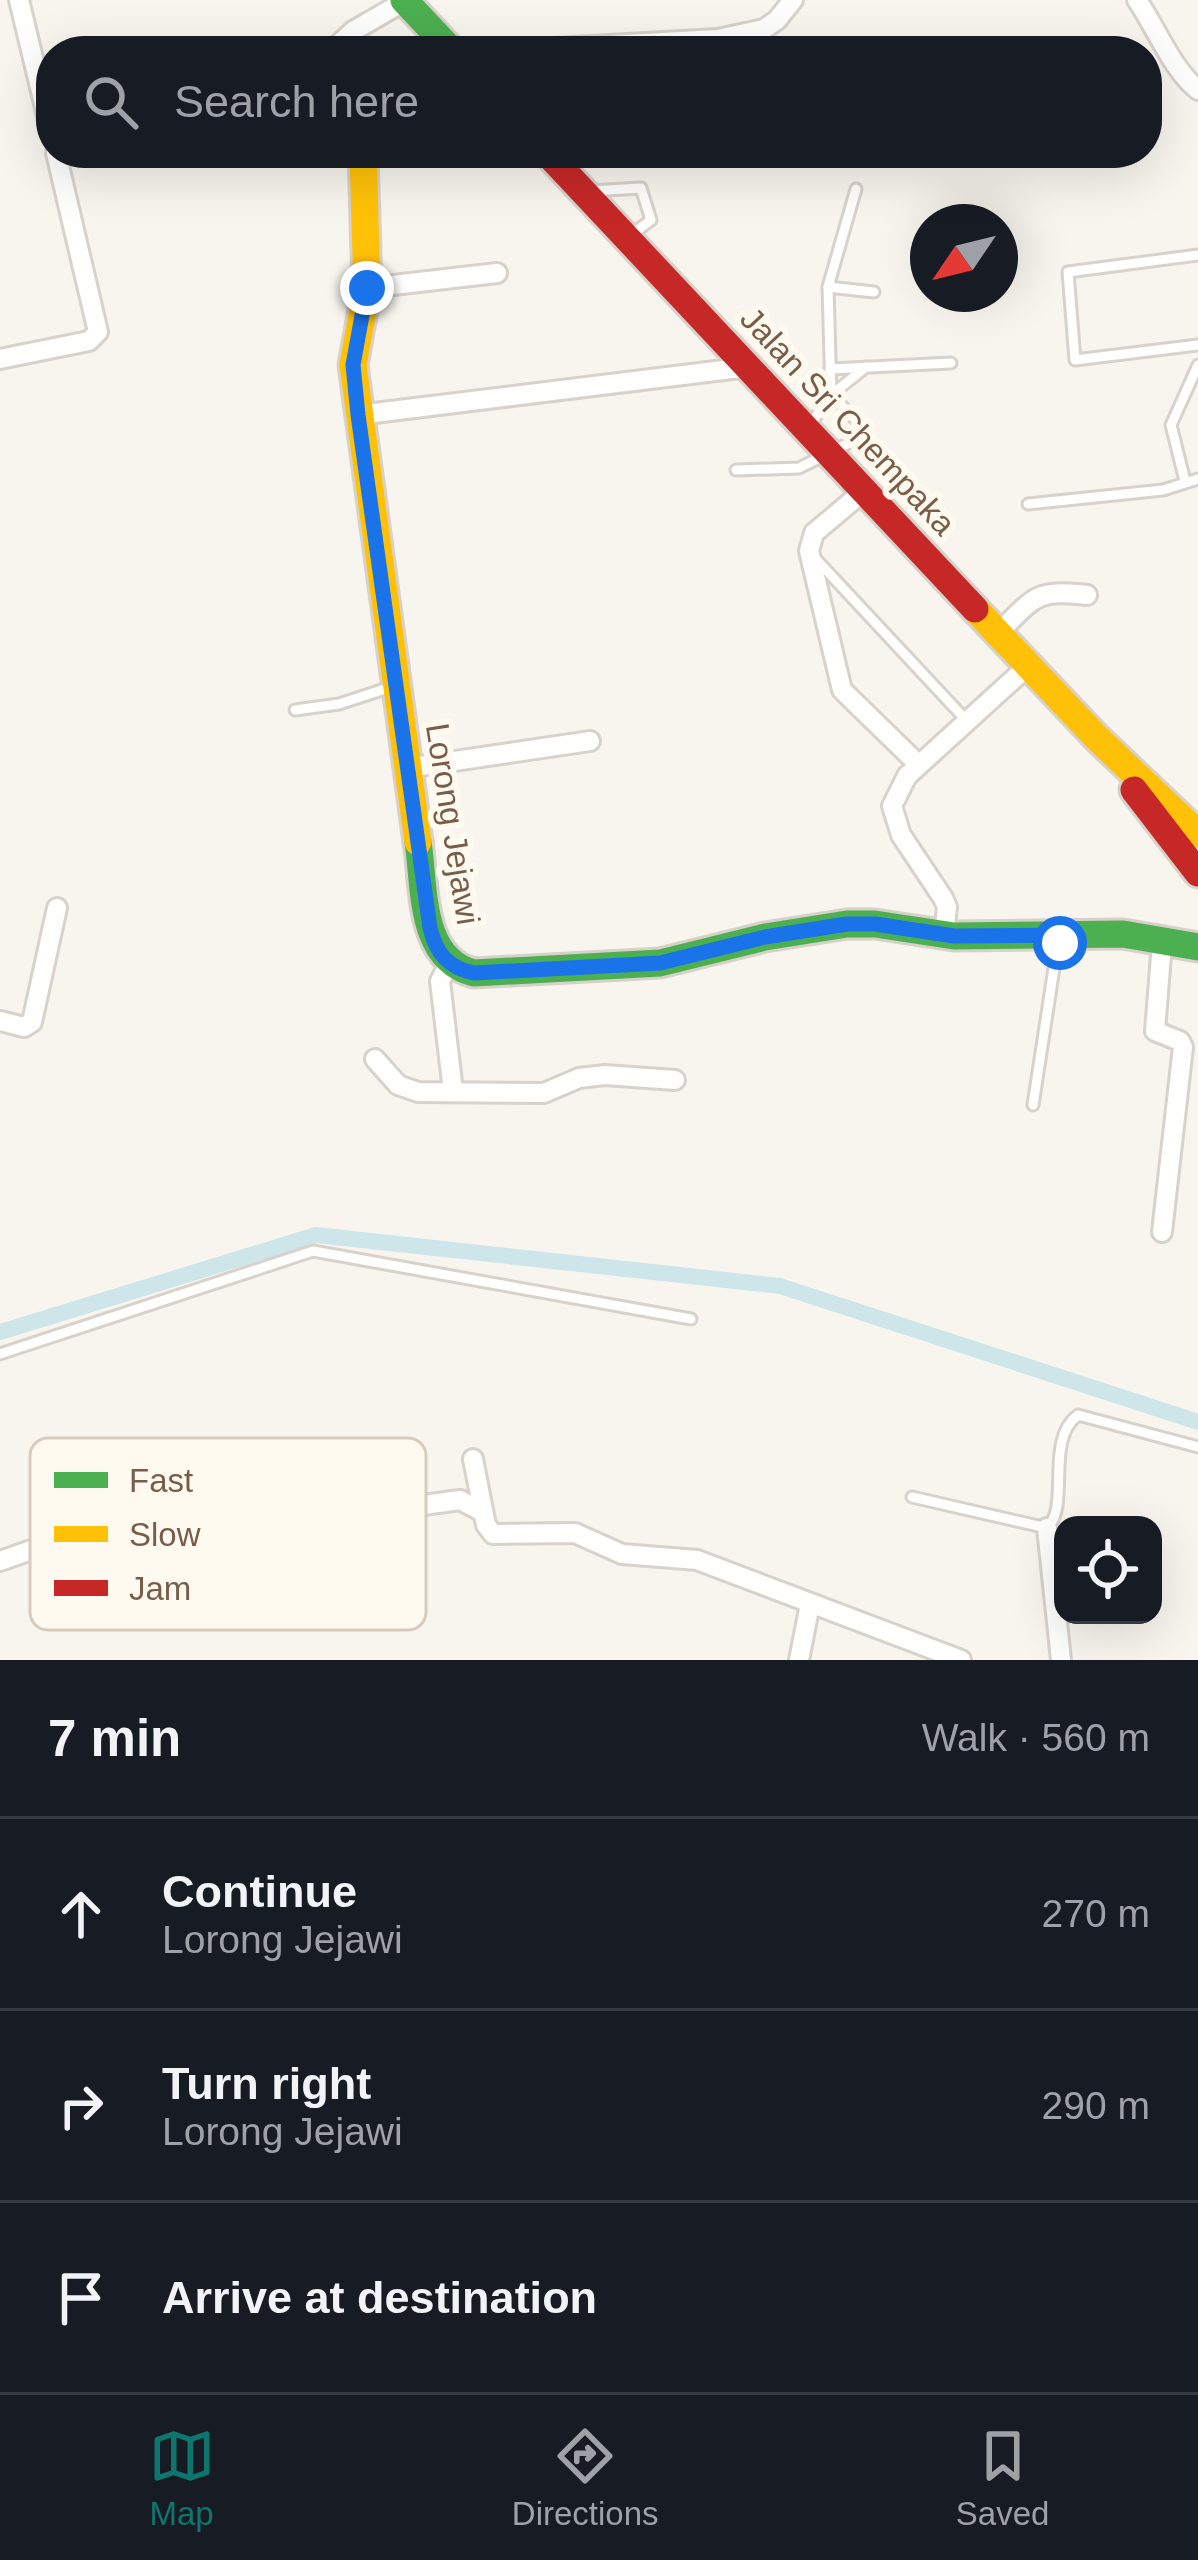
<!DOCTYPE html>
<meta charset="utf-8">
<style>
:root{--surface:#171b24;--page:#242831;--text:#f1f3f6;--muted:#9ea1a6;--line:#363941;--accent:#0f766e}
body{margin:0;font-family:Helvetica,sans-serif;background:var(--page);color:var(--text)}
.controls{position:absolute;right:36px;bottom:36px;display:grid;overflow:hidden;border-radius:24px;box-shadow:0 12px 48px #0002}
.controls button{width:108px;height:108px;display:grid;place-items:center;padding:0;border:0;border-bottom:3px solid var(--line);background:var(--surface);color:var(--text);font:60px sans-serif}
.compass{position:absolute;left:910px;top:204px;width:108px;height:108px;border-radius:50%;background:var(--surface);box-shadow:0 12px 48px #0002;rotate:235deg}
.stop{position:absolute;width:36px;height:36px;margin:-27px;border:9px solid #1a73e8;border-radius:50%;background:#fff}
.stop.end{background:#1a73e8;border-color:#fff;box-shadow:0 3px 12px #0008}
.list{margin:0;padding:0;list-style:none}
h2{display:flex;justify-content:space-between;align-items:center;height:156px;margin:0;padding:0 48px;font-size:51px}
h2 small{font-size:39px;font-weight:400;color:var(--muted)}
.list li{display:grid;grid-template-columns:78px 1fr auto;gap:36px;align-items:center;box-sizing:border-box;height:192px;padding:0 48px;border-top:3px solid var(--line)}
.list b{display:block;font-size:45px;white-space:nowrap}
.list p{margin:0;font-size:39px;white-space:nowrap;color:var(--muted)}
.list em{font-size:39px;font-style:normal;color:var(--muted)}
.icon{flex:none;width:66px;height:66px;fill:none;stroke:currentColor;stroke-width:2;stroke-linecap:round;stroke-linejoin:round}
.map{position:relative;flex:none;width:1198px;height:1660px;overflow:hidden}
.search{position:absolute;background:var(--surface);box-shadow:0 12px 48px #0002;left:36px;right:36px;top:36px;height:132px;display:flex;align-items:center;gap:30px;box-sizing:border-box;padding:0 42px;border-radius:48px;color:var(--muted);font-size:45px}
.sheet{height:732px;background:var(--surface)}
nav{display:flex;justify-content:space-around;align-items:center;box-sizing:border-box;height:168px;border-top:3px solid var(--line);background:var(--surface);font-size:33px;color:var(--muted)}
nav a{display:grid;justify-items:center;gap:6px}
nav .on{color:var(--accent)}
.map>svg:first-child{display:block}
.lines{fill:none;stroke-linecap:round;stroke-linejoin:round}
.canal{stroke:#cee6ea;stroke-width:16}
.lane-casing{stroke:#d8d2cc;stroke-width:15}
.street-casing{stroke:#d8d2cc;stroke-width:24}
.fast-casing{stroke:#d8d1c9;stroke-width:33}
.slow-casing{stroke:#d8d1c9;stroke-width:33}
.jam-casing{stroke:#d8d1c9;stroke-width:33}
.lane{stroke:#fefefc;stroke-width:9}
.street{stroke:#fefefc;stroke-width:18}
.fast{stroke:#4caf50;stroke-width:27}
.slow{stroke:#ffc107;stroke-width:27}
.jam{stroke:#c62828;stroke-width:27}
.route{stroke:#1a73e8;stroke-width:15}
.labels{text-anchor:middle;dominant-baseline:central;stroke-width:12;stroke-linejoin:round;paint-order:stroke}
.street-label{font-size:33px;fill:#795d4b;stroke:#fffaf0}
.key{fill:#fffaf0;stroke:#d7cbbe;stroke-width:3}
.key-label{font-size:33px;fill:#795d4b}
</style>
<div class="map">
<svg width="1198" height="1660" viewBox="0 0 1198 1660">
<rect width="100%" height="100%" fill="#f8f5ee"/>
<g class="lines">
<polyline class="canal" points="0,1332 316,1235 780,1286 1198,1422"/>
<defs>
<g id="lane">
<polyline points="312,51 340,43"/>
<polyline points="590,191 641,188 651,220 631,235"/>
<polyline points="1198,255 1068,272 1075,360 1198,345"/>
<polyline points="828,287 874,292"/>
<polyline points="830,369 951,363"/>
<polyline points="810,425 831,395 828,287 856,189"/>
<polyline points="736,470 799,468 855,440 860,432 857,421 831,395 866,367"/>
<polyline points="1185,481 1171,425 1198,365"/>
<polyline points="1028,504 1163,490 1198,479"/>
<polyline points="814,557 966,720"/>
<polyline points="295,710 339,704 391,687"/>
<polyline points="1033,1105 1056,955 1064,939"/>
<polyline points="0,1354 313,1251 691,1319"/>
<path d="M912,1497L1047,1528C1071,1506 1044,1440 1078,1415L1198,1447"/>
</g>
<g id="street">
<polyline points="19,0 51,133"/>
<path d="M1137,0C1157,29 1171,68 1198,90"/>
<polyline points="342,51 340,43 353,31 405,1"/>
<polyline points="499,51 718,39 764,29 777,20 793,0"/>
<polyline points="367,288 497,273"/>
<polyline points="0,359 89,341 98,332 56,153"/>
<polyline points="358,415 748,367"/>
<polyline points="864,491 814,533 809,551 842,690 919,765"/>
<path d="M997,634C1034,599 1034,588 1087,595"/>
<polyline points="407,768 590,741"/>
<polyline points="944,935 947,907 943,898 901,835 892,806 907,776 1028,666"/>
<polyline points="1162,943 1155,1031 1180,1041 1183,1047 1162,1232"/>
<polyline points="449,964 440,981 453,1091"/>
<polyline points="0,1021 24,1027 32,1022 57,908"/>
<polyline points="375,1059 398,1085 418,1092 544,1093 579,1078 605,1075 675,1080"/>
<polyline points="473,1459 486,1525 493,1534 575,1533 622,1554 697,1560 961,1660"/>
<polyline points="1047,1528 1061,1660"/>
<polyline points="0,1561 57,1541 230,1497 239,1498 265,1527 460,1500 483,1512"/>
<polyline points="799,1660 810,1604"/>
</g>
<g id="fast">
<polyline points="404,0 452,51"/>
<path d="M418,842C425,888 419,959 474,973L660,963L765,937L847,924H875L954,936L1123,934L1198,947"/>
</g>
<g id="slow">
<polyline points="363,153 367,288 353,365 418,842"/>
<polyline points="975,609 1097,738 1198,834"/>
</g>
<g id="jam">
<polyline points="547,153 975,609"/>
<polyline points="1134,790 1198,873"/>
</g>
</defs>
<use href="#lane" class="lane-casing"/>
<use href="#street" class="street-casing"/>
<use href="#fast" class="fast-casing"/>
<use href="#slow" class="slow-casing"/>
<use href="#jam" class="jam-casing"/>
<use href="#lane" class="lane"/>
<use href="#street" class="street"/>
<use href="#fast" class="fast"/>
<use href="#slow" class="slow"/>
<use href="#jam" class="jam"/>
</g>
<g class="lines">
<path class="route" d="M367,288L353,365L358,415L430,928C436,953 448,968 474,973L660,963L765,937L847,924H875L954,936L1067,935L1060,943"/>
</g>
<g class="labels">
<g class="street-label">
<text transform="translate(848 421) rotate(47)">Jalan Sri Chempaka</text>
<text transform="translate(453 824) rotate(81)">Lorong Jejawi</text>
</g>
</g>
<rect x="30" y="1438" width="396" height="192" rx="18" class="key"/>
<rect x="54" y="1472" width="54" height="16" fill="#4caf50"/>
<rect x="54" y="1526" width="54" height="16" fill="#ffc107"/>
<rect x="54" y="1580" width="54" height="16" fill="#c62828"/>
<g class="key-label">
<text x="129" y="1492">Fast</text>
<text x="129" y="1546">Slow</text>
<text x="129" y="1600">Jam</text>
</g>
</svg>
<div class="controls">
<button><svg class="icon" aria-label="locate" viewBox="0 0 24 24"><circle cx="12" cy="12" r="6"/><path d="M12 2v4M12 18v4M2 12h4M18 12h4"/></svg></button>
</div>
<svg class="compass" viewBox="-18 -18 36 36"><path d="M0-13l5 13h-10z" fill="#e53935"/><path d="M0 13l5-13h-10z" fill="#9ea1a6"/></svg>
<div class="stop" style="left:1060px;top:943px"></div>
<div class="stop end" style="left:367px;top:288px"></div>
<div class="search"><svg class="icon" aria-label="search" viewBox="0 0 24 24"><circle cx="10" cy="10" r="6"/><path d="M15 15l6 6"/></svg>Search here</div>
</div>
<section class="sheet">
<h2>7 min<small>Walk · 560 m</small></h2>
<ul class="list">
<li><svg class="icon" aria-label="ahead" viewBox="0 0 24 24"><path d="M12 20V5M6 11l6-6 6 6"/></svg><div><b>Continue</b><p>Lorong Jejawi</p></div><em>270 m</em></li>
<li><svg class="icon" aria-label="right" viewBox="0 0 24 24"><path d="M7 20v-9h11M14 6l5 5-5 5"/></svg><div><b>Turn right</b><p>Lorong Jejawi</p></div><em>290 m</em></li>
<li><svg class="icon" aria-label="arrive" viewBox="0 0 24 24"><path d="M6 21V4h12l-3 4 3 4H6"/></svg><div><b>Arrive at destination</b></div></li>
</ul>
</section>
<nav>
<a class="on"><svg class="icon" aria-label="map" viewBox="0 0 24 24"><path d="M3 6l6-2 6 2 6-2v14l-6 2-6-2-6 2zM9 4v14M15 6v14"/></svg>Map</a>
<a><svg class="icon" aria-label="directions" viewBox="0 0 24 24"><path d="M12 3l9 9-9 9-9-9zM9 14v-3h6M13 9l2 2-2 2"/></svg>Directions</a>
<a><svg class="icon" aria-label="saved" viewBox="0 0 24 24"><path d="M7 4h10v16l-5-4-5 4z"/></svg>Saved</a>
</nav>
